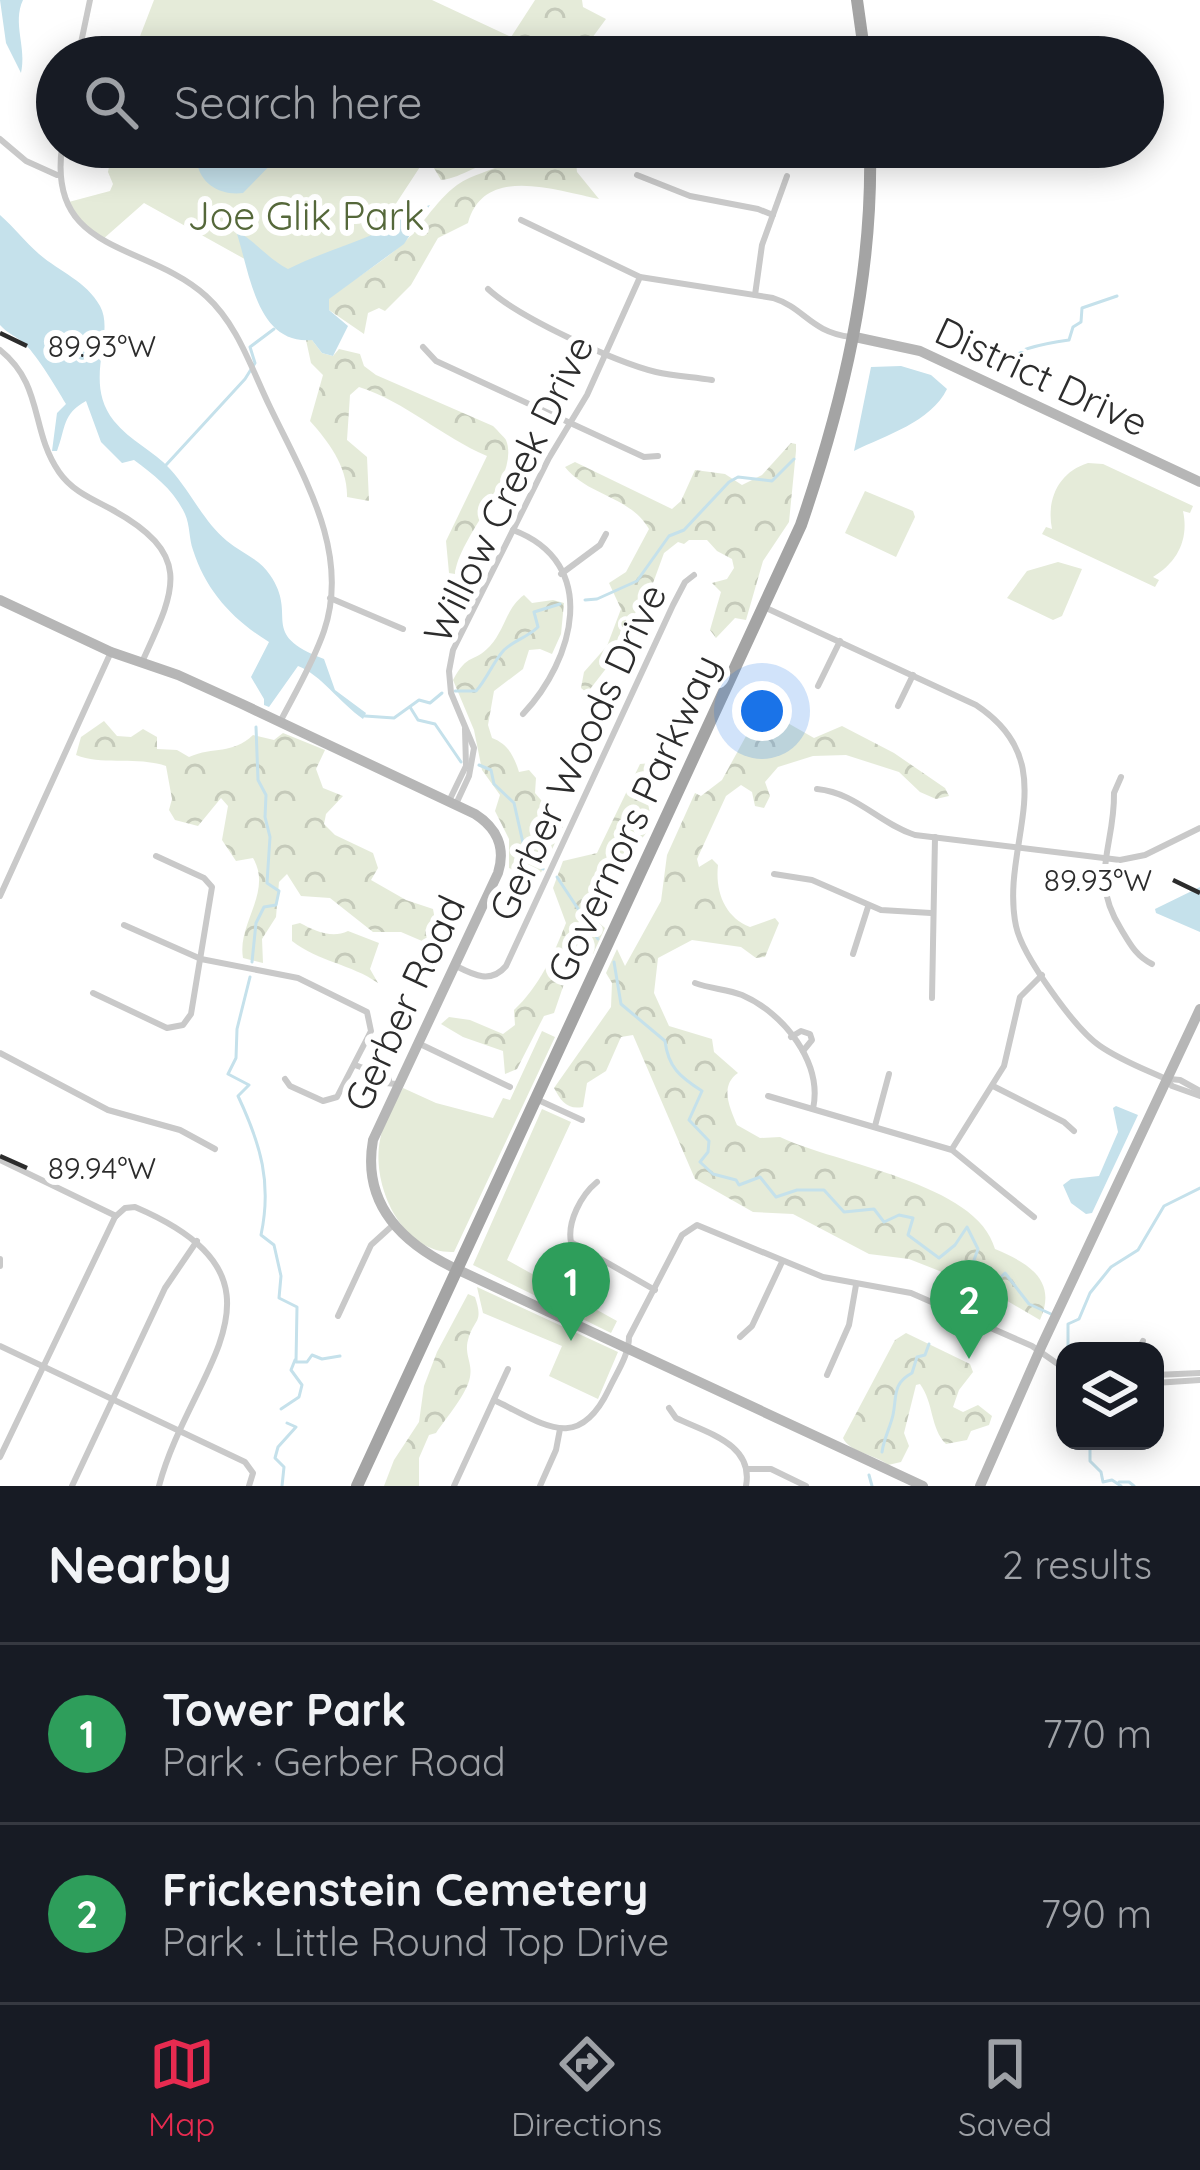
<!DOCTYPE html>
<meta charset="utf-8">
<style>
:root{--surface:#171b24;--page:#20242c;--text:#f1f3f6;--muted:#9ea1a6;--line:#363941;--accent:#e72b50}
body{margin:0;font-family:Quicksand,sans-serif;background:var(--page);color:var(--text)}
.controls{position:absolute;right:36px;bottom:36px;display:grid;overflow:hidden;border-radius:24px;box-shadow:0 6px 30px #0003}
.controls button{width:108px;height:108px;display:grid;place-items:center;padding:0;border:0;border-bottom:3px solid var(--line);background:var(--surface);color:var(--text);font:60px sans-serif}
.you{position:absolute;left:762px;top:711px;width:42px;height:42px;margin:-30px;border:9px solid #fff;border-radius:50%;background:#1a73e8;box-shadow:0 0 0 18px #1a73e833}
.badge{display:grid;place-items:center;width:78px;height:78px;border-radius:50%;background:var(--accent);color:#fff;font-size:39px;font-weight:700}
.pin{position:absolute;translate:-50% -99px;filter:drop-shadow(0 3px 6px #0008)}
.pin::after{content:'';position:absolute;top:63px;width:42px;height:36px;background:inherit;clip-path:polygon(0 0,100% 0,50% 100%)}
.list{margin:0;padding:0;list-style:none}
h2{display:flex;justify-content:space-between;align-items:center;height:156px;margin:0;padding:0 48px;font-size:51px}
h2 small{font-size:39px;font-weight:400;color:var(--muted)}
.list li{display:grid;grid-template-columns:78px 1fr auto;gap:36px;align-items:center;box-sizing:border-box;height:180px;padding:0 48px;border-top:3px solid var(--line)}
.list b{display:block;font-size:45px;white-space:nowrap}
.list p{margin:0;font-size:39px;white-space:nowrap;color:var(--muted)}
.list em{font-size:39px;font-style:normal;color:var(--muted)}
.icon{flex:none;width:66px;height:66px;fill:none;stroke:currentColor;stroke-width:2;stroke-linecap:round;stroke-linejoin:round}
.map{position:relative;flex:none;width:1200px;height:1486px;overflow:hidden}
.search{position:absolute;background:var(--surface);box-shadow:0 6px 30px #0003;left:36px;right:36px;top:36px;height:132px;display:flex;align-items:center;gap:30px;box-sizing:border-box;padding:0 42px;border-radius:66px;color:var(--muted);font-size:45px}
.sheet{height:516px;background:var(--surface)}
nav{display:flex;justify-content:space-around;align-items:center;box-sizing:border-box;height:168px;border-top:3px solid var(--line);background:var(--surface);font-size:33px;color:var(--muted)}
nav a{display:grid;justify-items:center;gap:6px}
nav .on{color:var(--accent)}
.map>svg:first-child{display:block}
.green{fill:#e5ebd9}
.forest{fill:url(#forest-crowns)}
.water{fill:#c5e1eb}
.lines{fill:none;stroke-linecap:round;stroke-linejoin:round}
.stream{stroke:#c5e1eb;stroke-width:3}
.street{stroke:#c9c9c9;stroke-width:6}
.secondary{stroke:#b6b6b6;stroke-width:10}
.primary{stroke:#a4a4a4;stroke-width:12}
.ticks{fill:none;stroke:#2c2c2c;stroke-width:4.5}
.labels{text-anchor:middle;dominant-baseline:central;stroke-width:12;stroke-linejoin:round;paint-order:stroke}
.park-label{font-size:39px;fill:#55683a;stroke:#fff}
.street-label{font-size:39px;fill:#2c2c2c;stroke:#fff}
.ticks-label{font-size:30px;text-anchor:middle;fill:#2c2c2c;stroke:#fff;stroke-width:12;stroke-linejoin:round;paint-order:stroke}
</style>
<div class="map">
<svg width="1200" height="1486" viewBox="0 0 1200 1486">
<defs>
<pattern id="forest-crowns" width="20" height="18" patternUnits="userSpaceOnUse" patternTransform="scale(3)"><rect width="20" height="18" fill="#e5ebd9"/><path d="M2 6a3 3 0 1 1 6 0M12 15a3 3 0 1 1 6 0" fill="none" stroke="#c5caba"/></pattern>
</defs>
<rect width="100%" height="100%" fill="#fff"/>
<g class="green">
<polygon points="154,0 432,0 509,36 494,57 132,57"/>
<polygon points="113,147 433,147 329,306 144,203 102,240 76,219 65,203 110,191 113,184 108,172"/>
<path d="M1088,463L1103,464L1193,506L1190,513L1183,511C1189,539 1178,562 1153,577L1159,580L1155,587L1042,534L1046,527L1052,529C1046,499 1059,472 1088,463Z"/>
<polygon points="865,491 913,511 915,517 896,557 845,533"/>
<polygon points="1058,562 1082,569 1062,616 1053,620 1007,598 1027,571"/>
<path d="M542,1031L555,1037L454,1252C401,1254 371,1184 380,1140C383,1121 395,1104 403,1088L436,1103L493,1118L503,1098L510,1100Z"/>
<polygon points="542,1109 571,1122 507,1260 617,1321 611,1333 473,1265"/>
<polygon points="477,1287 618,1352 598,1399 549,1376 562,1346 483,1313"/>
</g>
<g class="forest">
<polygon points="535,0 582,0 583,7 606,19 592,38 598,57 459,57 461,49 456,36 484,37 504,48"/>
<path d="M433,147H598L576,162L577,172L599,199C556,191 484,164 468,223L438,238L411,285L385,311L379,308L368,313L364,334L329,310V299C351,280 377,266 399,247C420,230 435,201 457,185C472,174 493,171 509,161C483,158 466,177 441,180L431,163Z"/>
<path d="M306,340H312L322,353L333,356L339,349L360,354L364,366L376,375L493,426C494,427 505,438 506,440C521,477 458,537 455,574L449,573L446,541L487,456C442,437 406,402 359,387L350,395L347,440L367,457L369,501L347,497C348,467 328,441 310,421L323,375L311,363Z"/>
<path d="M791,443L796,444V451L789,522L763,561L746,620L735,618L716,638L710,630L721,592L712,583L727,579L734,568L732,559L717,551L707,540H689L684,544L678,542L664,553L649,594L620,634L608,666L587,693L581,688L584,672L607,646L621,609L609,583L626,572L649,529C630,496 588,496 565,467L575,462L672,509L681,501L695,470L725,474L742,485L762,475Z"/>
<path d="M524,595L532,603L553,600L564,603L561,634L552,654L540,649L529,650L523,669L494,691L488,725L492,738C508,744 514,756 519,772L529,770L536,778L535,793L563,826L537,881L509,868V839L495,811L500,795L482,770L474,730L453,680C468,652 473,664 490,646C505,630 506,608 524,595Z"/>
<path d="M757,716L779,718L814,738L842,726L894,753L945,788L949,796L936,799L920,792L899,772L846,755L813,756L778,767L765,782L770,796L764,808L755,806L752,792L741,785L726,796L697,859L699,867L712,859L718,865C715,892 725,917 750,927L775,918L779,923L765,957L756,958L741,947L692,940L658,958L654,993L669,1026L712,1039L714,1052L738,1073C719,1086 730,1108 737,1125L760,1138L780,1137C836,1164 978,1183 995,1249C1028,1263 1058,1280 1040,1320L1004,1299L937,1270L909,1259L869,1254L793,1214L753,1212L695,1179L633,1035L621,1037L606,1071L587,1083L583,1107C567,1110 561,1101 554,1088L611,1007L612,983L606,973L617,949L625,966L661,901L667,855L695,793L701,796L722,780Z"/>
<path d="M104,721L117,736L131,737L143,729L157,737V749L177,750L189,757C214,746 232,755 253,735L274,740L283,733L325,750L316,769L323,788L343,796L326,814L324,824L335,835L373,853L378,868L371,880L406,900L433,909L435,920L429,944L401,932H373L330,898L301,896L287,874L279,882L276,917L262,939L263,963L243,958C237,923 273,892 253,858L236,861L222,840L228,806L221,798L198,826L175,820L169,810L172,799L166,766C137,756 103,766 76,755L81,737Z"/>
<path d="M652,763L659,774L648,803L652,825C632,855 597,880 592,917L605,928L593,954L579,940L554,1013L544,1016L517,1069L505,1074L503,1051L463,1037L441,1024L449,1017L470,1020L503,1034L515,1025L514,1010C539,987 554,954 566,923L553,888L563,861L597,853L640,764Z"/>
<path d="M300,923C315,931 332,939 348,931L379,943L370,969L378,983C351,964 319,962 292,941V925Z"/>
<path d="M468,1294L475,1297C484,1324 474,1318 468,1340C464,1354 473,1364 470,1377C467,1394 446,1418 436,1433L429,1435L419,1458V1486H384L394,1460L419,1422L424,1386L437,1352Z"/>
<path d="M906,1333L970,1364L973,1372L959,1390L953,1407L963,1412L978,1405L992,1416L989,1425L971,1431L967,1440L946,1444C930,1428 934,1403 920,1384L916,1385L904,1433L909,1446L901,1462L888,1465C875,1454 850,1453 843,1438L895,1340Z"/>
</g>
<g class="water">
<path d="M0,0H23C12,23 27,48 21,73L6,43Z"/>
<path d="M210,147H314L283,152L243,193C221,196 200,184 197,162Z"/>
<path d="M430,205L404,244L329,299V310L348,326L333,356L322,353L312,340C256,345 250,272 236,231C256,241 268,259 288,269C318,254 349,245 379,232C401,223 403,213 430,205Z"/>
<path d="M0,215C14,227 25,242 39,254C60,272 86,281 100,306C116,335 82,381 114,421C130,441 154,451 170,469C191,492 203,521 227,541C241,553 260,559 270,575C299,617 257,633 324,659L335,690L366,713L363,719C340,703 320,674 298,666L269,707L264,705V699L251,677L269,642C233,620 206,591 193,550C189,539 190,525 185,514C174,490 154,475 134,460L122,463L101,442L86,401C62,414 66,428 57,451H52L57,413L66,404C56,387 38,357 25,344C16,336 8,334 0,325Z"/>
<path d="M901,366L931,375L947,389C931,422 886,435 854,451L871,367Z"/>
<polygon points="1200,887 1200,932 1156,913 1155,909"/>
<polygon points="1116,1106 1138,1115 1092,1213 1086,1214 1071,1203 1063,1185 1071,1179 1099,1176 1118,1132 1113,1108"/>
</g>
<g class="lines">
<g class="stream">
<polyline points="232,214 236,231"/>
<path d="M990,366C1016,350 1039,344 1069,340L1073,327L1081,322L1082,308L1117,296"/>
<polyline points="166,465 245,379 255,363 250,347 274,329"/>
<polyline points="585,600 597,599 637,581 669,536 684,530 729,482 738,477 772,481 794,459"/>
<path d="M455,691H476C487,679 493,662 504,650C513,641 528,637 538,627L534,612L560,604"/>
<polyline points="410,707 418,720 435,724 461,762"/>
<polyline points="365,716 394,718 419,700 430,703 442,693"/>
<polyline points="479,765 491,770 494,784 514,803 526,856 543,869"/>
<polyline points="557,877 598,939"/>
<polyline points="252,962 256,923 264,907 276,905 279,891 267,883 270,837 265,817 266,795 258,780 256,727"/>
<path d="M614,962L621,1004L665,1041C668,1067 680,1077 702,1091L689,1120L709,1141L708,1152L700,1162L713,1174L736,1180L739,1185L760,1177L776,1197L797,1190H824L844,1212L874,1209L884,1222L899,1215L913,1218L908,1235L939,1258L955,1245L967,1227L978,1249L969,1274L983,1286L993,1285L1005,1273L1029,1304L1051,1314"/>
<path d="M250,977L237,1029L236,1058L228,1074L249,1085L238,1096C261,1145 272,1183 261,1235L274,1245L281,1276L279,1298L297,1307L296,1362H307L312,1355L322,1359L340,1356"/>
<polyline points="1068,1351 1068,1324 1079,1319 1090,1293 1111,1267 1138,1250 1164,1206 1200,1188"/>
<polyline points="281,1409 299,1397 302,1385 291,1370 295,1360"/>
<polyline points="1090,1441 1090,1461 1101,1472 1103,1482 1112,1480 1121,1486"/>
<path d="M882,1452C884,1438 890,1428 893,1415C897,1396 892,1384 912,1373L917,1357L925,1355L929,1344"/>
<polyline points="869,1475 872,1486"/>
<polyline points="1119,1482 1129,1482 1134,1486"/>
<polyline points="282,1486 284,1467 275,1458 278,1447 296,1427 287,1423"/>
</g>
<g class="street">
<polyline points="78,57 90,0"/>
<polyline points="0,139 26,161 57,175"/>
<path d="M62,147C47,255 147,242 206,296C238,325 251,368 270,407C303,476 351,552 324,631C313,663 295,693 280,722"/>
<polyline points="637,175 690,196 758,209 773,215"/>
<path d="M521,220L640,277L773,298C805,308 810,332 851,337"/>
<path d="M488,289C518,317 615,362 656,372C674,376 694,377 712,380"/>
<polyline points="755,295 762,245 787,176"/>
<polyline points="423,347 436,361 644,457 658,456"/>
<path d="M0,350C44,385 30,430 59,472C72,491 92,499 111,509C195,555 175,590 142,662"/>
<path d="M513,530C601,563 574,660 523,714"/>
<polyline points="561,574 600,545 606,534"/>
<polyline points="330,598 403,629"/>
<path d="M764,607L976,705C1067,765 999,844 1016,926C1022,955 1075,1029 1100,1046C1120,1060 1144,1069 1166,1079L1172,1086L1200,1096"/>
<polyline points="818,686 840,641"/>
<polyline points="898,706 913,675"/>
<path d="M1121,777L1114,793C1115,847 1088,877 1121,929C1130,944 1136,956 1152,964"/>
<path d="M817,789C857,793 878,823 915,835L1120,860L1145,855L1200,828"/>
<polyline points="449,801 466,766 465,729"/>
<polyline points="456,804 469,776 474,748 451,693 449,671 453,650 549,458 587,395 640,277"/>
<polyline points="774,874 812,880 881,910 931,913"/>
<polyline points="0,896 111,652"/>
<polyline points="124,925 201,959 298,978 367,1012 371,1031 337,1097 323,1101 290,1086 285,1079"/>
<polyline points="853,954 868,907"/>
<path d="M454,965C472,974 490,985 506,966L673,605L685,582L694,575"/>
<path d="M695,983C711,989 727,989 742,995C784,1013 823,1063 813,1109"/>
<polyline points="93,993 167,1028 183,1025 191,1014 212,887 204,878 156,856"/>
<polyline points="932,998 935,837"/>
<polyline points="791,1037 801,1031 810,1034 812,1040 803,1051"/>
<polyline points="420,1044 510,1087"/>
<polyline points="0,1053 108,1110 180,1130 215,1149"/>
<polyline points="355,1065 388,1077 389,1080"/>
<polyline points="364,1069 386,1083 396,1084"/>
<polyline points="1170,1079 1180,1080 1200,1091"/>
<polyline points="993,1086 1064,1122 1074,1131"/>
<polyline points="768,1096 952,1150 1034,1217"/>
<polyline points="536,1099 582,1120"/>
<polyline points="875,1126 889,1074"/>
<polyline points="952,1149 1004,1066 1020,997 1042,975"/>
<polyline points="0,1160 116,1216"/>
<path d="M597,1182C581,1195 567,1222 571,1242L655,1290"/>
<path d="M116,1216L125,1208L135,1207C308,1281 190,1368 159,1486"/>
<polyline points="0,1259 0,1266"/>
<polyline points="338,1316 371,1245 392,1226"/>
<polyline points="740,1337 752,1326 782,1262"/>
<polyline points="0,1346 245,1462 253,1473 249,1486"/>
<polyline points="1138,1351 1143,1341"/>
<polyline points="827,1375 849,1325 856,1285"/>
<polyline points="1155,1375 1200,1373"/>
<polyline points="1155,1383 1200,1380"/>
<path d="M494,1400C544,1424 578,1454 609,1389C617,1372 629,1355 629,1337L682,1235L697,1225L823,1277L911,1293L1032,1346L1065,1369"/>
<path d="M669,1408L676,1418C707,1433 754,1444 746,1486"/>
<polyline points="0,1457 115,1217"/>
<polyline points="748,1469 771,1469 806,1486"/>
<polyline points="72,1486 165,1288 197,1241"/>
<polyline points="454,1486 508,1369"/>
<polyline points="540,1486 556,1450 560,1429"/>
</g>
<g class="secondary">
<polyline points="855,337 920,351 1200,482"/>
<path d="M0,600L111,652L178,675L242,704L475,814C497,828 506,848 498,873L373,1140C362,1202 399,1241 452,1267L923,1486"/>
<polyline points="980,1486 1042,1345 1200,1009"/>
</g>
<g class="primary">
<polyline points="857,0 865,57"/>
<path d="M357,1486L801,525C843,402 873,278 870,147"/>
</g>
</g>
<path class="ticks" d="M0,333L27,346M1173,880L1200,893M0,1156L27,1168"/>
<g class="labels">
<g class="park-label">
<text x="306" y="215">Joe Glik Park</text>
</g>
<g class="street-label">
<text transform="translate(1042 376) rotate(25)">District Drive</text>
<text transform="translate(508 489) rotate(-64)">Willow Creek Drive</text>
<text transform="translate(577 752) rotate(-65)">Gerber Woods Drive</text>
<text transform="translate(633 818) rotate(-65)">Governors Parkway</text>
<text transform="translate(404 1003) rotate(-65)">Gerber Road</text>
</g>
</g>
<g class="ticks-label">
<text x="102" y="357">89.93°W</text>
<text x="1098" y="891">89.93°W</text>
<text x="102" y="1179">89.94°W</text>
</g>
</svg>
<div class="controls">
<button><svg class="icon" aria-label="layers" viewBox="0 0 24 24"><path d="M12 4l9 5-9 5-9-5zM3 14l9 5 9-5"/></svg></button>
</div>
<div class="you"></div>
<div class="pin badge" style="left:571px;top:1341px;background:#2e9e5b">1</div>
<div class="pin badge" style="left:969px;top:1359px;background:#2e9e5b">2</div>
<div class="search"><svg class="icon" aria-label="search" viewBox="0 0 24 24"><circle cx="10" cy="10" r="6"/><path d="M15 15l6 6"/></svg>Search here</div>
</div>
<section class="sheet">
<h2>Nearby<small>2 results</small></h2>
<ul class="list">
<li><span class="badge" style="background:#2e9e5b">1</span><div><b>Tower Park</b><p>Park · Gerber Road</p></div><em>770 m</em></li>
<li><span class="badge" style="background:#2e9e5b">2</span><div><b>Frickenstein Cemetery</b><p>Park · Little Round Top Drive</p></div><em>790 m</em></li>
</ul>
</section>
<nav>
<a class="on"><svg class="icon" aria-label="map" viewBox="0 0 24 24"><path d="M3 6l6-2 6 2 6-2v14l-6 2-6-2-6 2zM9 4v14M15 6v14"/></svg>Map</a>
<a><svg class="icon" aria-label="directions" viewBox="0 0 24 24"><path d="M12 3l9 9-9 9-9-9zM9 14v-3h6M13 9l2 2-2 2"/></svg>Directions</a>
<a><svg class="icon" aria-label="saved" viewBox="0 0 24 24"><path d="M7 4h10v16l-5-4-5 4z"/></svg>Saved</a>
</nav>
